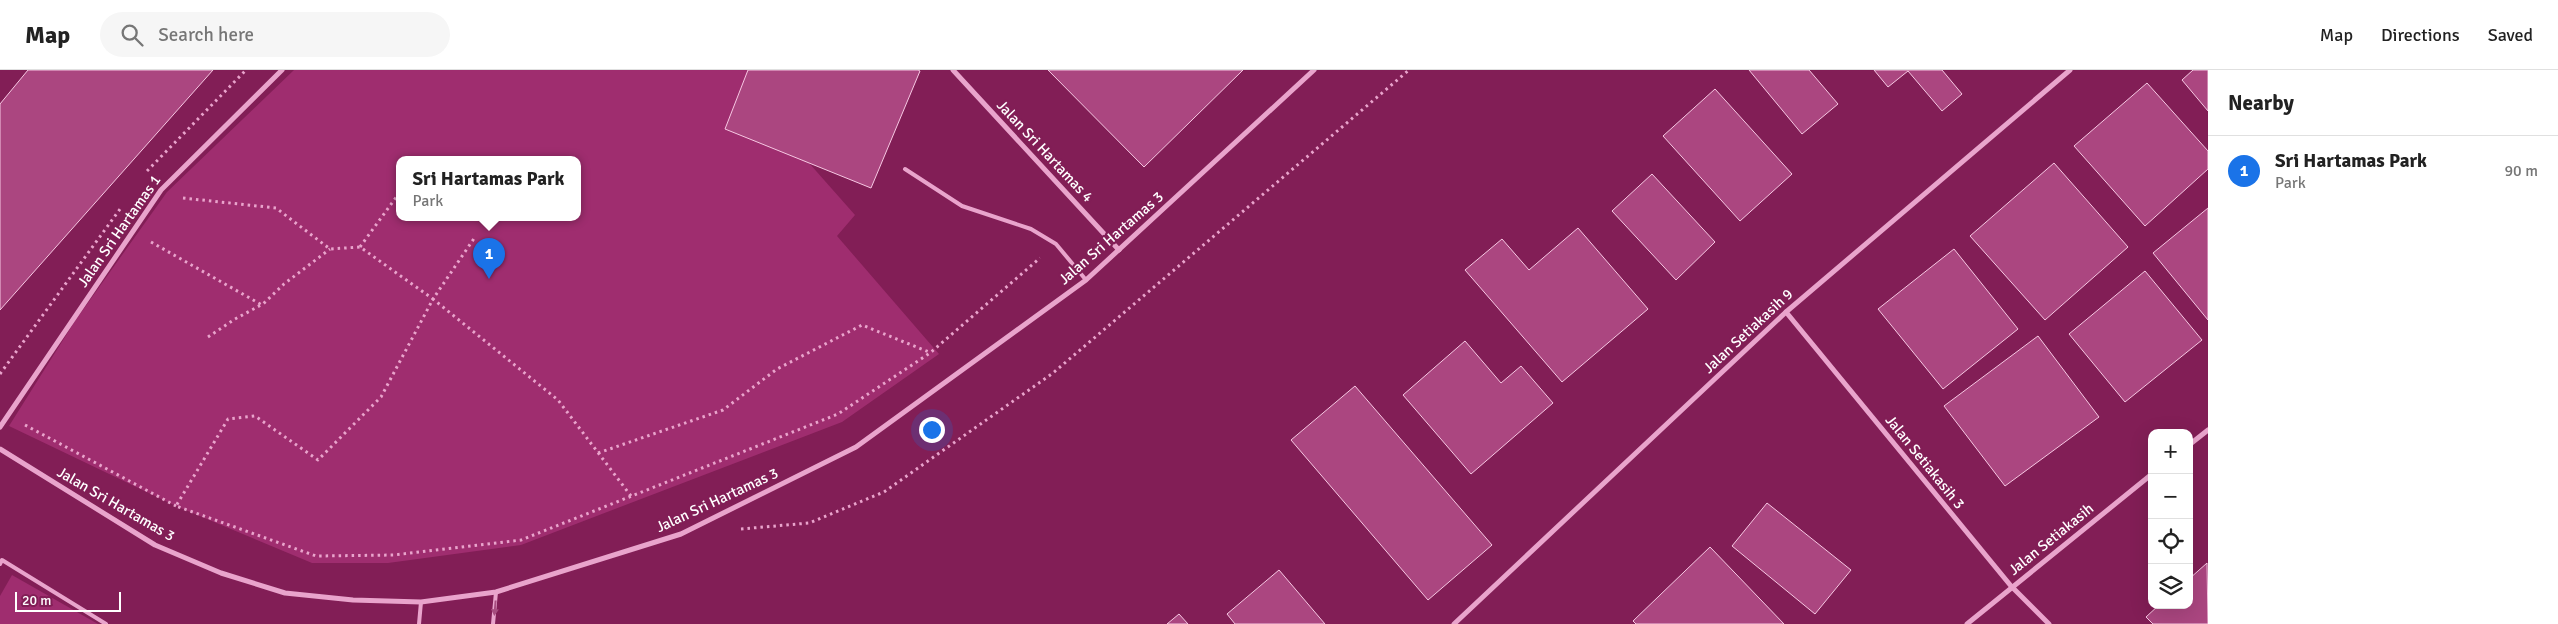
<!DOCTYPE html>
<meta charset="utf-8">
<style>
:root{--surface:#fff;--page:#f6f6f6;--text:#222;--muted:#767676;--line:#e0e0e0;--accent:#1a73e8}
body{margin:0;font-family:Signika,sans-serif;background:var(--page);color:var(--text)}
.controls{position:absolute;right:15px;bottom:15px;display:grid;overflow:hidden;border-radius:10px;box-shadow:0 5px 20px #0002}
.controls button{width:45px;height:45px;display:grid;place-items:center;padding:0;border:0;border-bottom:1px solid var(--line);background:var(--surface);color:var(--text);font:25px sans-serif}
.scale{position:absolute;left:15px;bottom:12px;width:106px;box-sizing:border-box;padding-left:5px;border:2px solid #fff;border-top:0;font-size:14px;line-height:18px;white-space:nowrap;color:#fff;-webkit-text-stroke:4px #821e56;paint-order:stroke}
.you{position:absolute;left:931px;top:359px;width:18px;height:18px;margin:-12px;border:4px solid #fff;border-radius:50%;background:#1a73e8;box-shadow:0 0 0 8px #1a73e833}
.badge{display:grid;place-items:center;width:32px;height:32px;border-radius:50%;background:var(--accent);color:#fff;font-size:16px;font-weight:700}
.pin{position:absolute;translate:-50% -41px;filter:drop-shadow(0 1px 2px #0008)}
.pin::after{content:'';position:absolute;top:26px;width:18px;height:15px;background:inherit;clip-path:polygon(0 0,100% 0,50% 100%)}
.popup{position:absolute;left:396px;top:86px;width:185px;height:65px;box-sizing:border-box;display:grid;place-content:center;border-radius:10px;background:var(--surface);filter:drop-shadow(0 1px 4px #0005);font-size:16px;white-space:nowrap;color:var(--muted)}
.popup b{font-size:19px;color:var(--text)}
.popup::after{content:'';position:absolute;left:50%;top:100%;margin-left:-10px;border:10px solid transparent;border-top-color:var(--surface)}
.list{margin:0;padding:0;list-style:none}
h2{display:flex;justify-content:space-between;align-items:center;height:65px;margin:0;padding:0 20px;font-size:21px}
h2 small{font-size:16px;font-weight:400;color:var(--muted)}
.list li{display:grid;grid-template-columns:32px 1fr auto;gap:15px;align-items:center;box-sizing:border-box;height:70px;padding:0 20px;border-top:1px solid var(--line)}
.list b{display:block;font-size:19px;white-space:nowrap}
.list p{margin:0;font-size:16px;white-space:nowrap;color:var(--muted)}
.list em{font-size:16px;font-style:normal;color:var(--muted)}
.icon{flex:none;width:28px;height:28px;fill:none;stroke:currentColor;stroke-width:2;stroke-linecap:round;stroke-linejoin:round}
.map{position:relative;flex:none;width:2208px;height:554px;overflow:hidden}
header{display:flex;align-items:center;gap:30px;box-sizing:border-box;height:70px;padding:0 25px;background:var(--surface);border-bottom:1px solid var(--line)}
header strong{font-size:24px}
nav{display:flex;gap:28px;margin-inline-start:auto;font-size:18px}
.search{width:350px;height:45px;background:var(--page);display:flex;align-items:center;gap:12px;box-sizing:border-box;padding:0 18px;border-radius:28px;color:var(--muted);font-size:19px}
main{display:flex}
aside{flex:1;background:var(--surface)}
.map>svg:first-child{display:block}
.green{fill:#9f2d6f;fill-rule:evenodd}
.building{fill:#ab4680;stroke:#f7c8e3}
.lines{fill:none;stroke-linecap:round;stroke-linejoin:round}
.path{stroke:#e9a4cc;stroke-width:3;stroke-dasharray:2.5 4;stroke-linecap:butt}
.lane{stroke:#e9a4cc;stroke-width:4}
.street{stroke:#e9a4cc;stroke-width:5}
.oneway{fill:#a64d7f}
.labels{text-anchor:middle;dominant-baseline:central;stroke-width:4.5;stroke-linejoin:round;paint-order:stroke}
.street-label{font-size:15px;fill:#fff;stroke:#821e56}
</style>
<header>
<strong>Map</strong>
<div class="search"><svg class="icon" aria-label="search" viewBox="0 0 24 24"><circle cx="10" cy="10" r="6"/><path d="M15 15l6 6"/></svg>Search here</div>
<nav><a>Map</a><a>Directions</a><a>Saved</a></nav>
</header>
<main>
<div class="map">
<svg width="2208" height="554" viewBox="0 0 2208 554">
<rect width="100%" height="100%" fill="#821e56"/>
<g class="green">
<path d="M294,0H748L809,93L855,145L837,166L939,284L842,352L521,475L388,493H312L176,436L9,356L75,251L167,122ZM400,90H578V148H400Z"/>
<polygon points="12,505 98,554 0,554 0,526"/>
</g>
<g class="building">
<polygon points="28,0 213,0 0,240 0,34"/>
<polygon points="748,0 918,0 920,1 871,118 725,59"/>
<polygon points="1048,0 1243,0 1144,97"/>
<polygon points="1749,0 1809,0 1838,34 1802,64"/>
<polygon points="1874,0 1942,0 1962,24 1942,41 1908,1 1888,17"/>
<polygon points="2193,0 2208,0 2208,41 2182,10"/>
<polygon points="2147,13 2208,81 2208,99 2145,156 2074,76"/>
<polygon points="1715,19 1792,104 1740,151 1663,66"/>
<polygon points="2054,93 2128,177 2045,250 1970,166"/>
<polygon points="1652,104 1715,172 1676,210 1612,141"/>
<polygon points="2208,138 2208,250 2153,183"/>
<polygon points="1578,158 1648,239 1562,312 1465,200 1502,169 1529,200"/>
<polygon points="1954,179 2018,259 1943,319 1878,239"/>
<polygon points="2145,201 2202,270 2125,332 2069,264"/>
<polygon points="2038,266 2099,347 2005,416 1944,336"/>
<polygon points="1465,271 1501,313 1521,296 1553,333 1471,404 1403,325"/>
<polygon points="1355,316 1492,475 1428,530 1291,370"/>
<polygon points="1767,433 1851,500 1815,544 1732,476"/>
<polygon points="1710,477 1784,554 1636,554 1633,551"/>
<polygon points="2207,493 2208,554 2153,554 2146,547 2159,535 2189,535 2189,509"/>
<polygon points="1279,500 1325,554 1235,554 1227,544"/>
<polygon points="1179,544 1188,554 1167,554"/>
</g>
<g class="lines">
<g class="path">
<polyline points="147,101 246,0"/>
<polyline points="183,128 276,138 330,179 360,177 433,229 475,167"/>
<polyline points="151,172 262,235 284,214 330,179"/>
<polyline points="360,177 400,122"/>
<polyline points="208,267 235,249 261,235"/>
<polyline points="0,304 120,139"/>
<polyline points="25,355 176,436"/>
<polyline points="598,383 723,340 777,299 862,255 929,282"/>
<polyline points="631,426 558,330 433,229 381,327 318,390 255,346 228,349 176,436 316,486 394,485 521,470 838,344 930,283 1040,188"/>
<polyline points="741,459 809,453 884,422 1053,303 1409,0"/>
</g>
<g class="lane">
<polyline points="905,99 962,136 1031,159 1056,174 1086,210"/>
<polyline points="0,494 2,490 106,554"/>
<polyline points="419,554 421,532"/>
<polyline points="493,554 496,522"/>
</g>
<g class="street">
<polyline points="953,0 1119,180"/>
<polyline points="1786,242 2011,516 2049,554"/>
<polyline points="0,357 161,120 282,0"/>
<polyline points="2189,375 2208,360"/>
<polyline points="0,379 155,475 221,503 285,523 353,530 421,532 496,522 681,464 856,377 1086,210 1314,0"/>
<polyline points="1454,554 1786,242 2070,0"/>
<polyline points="1967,554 2152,404"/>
</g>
</g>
<defs><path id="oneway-solid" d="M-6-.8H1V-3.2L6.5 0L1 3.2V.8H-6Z" transform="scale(1.25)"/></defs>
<use class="oneway" href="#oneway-solid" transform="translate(495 538) rotate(95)"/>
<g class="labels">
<g class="street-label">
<text transform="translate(1045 81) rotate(47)">Jalan Sri Hartamas 4</text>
<text transform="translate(119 161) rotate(-55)">Jalan Sri Hartamas 1</text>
<text transform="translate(1111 168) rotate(-41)">Jalan Sri Hartamas 3</text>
<text transform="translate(1748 261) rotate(-43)">Jalan Setiakasih 9</text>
<text transform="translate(1925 392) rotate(51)">Jalan Setiakasih 3</text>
<text transform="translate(717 430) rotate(-25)">Jalan Sri Hartamas 3</text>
<text transform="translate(116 434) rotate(30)">Jalan Sri Hartamas 3</text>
<text transform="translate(2051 469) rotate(-39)">Jalan Setiakasih</text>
</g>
</g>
</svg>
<div class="controls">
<button>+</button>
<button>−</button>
<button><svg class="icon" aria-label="locate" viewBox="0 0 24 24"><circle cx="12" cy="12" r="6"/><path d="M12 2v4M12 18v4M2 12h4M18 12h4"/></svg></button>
<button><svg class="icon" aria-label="layers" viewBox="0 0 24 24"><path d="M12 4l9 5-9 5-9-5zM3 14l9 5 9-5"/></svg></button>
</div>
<div class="scale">20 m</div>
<div class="you"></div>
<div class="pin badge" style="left:489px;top:209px">1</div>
<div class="popup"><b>Sri Hartamas Park</b>Park</div>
</div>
<aside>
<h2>Nearby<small></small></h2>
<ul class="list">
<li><span class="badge">1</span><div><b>Sri Hartamas Park</b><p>Park</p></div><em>90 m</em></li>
</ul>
</aside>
</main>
